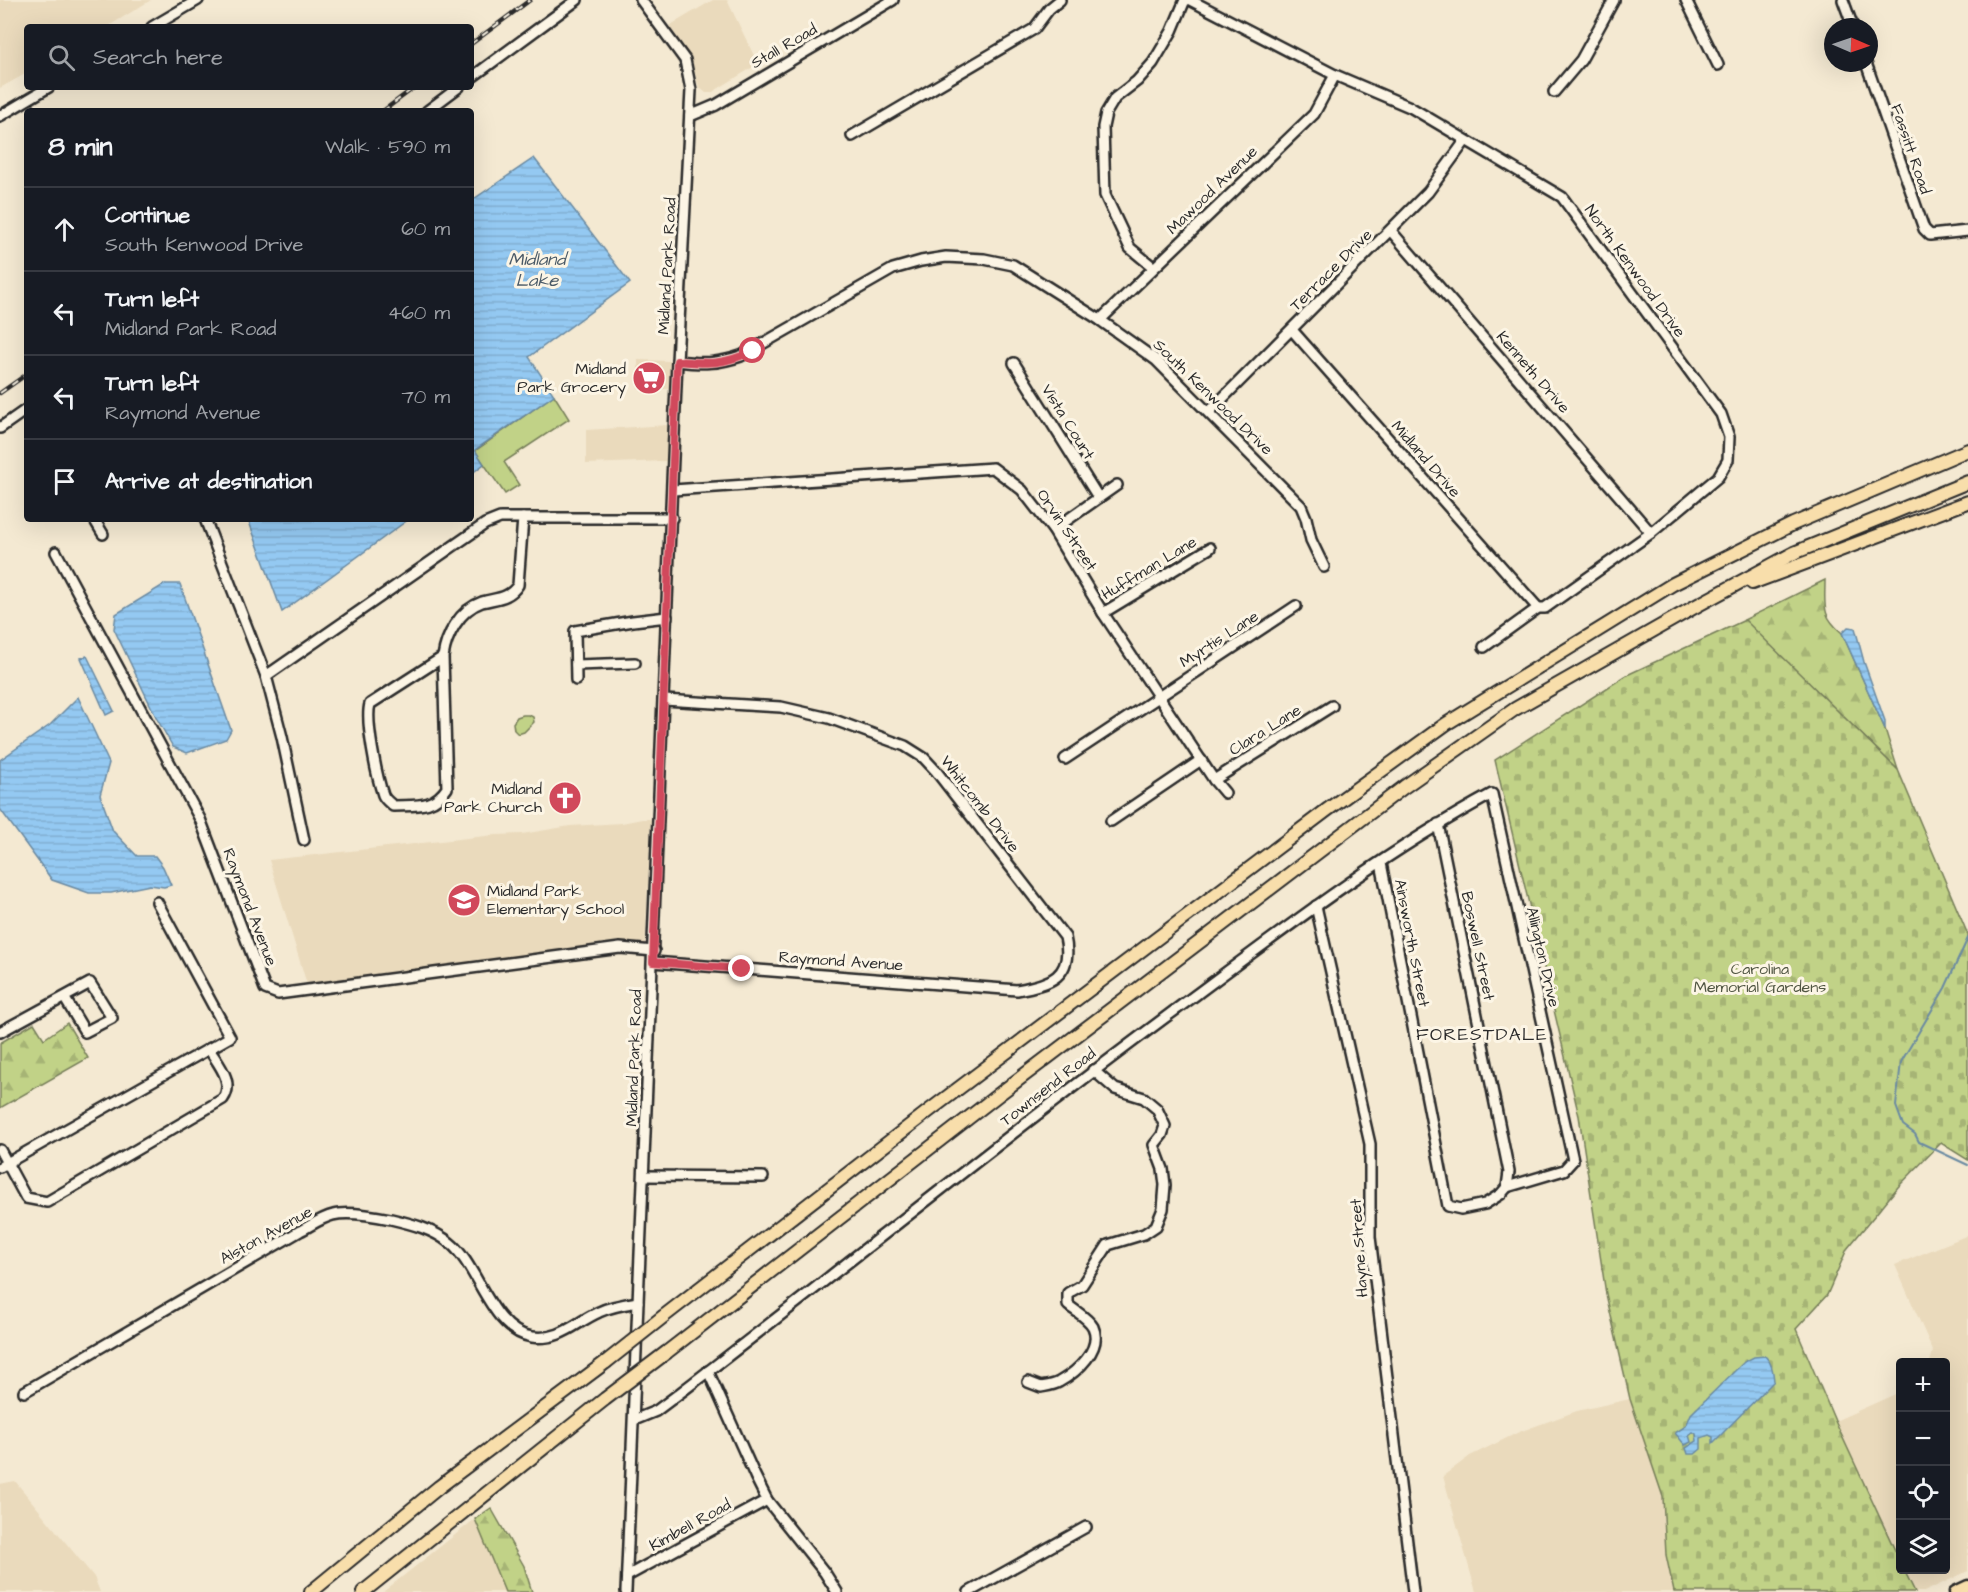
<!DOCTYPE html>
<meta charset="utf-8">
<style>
:root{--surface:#171b24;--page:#20242c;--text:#f1f3f6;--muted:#9ea1a6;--line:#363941}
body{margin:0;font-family:"Architects Daughter",sans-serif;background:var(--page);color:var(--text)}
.controls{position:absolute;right:18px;bottom:18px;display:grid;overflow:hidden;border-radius:6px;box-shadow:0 6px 24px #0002}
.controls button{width:54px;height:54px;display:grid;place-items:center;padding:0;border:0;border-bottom:2px solid var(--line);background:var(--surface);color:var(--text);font:30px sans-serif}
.compass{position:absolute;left:1824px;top:18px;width:54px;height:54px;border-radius:50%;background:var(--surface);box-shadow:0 6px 24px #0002;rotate:92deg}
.stop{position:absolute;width:18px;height:18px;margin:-14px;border:4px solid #d1495b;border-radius:50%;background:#fff}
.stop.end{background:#d1495b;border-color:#fff;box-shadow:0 2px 6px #0008}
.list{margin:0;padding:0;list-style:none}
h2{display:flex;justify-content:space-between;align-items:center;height:78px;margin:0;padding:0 24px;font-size:26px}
h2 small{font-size:20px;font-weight:400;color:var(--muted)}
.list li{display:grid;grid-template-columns:39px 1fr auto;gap:18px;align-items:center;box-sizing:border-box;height:84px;padding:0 24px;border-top:2px solid var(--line)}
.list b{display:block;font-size:22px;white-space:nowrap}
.list p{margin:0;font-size:20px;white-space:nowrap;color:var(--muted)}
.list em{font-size:20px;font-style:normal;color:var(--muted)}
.icon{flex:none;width:33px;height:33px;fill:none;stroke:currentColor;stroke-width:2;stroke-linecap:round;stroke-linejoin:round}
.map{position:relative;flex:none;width:1968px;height:1592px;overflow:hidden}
.search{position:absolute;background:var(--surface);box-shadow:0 6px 24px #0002;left:24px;top:24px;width:450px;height:66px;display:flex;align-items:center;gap:15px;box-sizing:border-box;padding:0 21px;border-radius:6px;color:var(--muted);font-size:22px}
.panel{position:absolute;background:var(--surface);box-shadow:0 6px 24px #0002;left:24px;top:108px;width:450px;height:414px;border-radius:6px}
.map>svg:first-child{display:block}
.built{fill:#eadabc}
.forest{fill:url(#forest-firs);stroke:#767e59;stroke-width:1.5}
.cemetery{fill:url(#cemetery-stones);stroke:#767e59;stroke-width:1.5}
.park{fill:#c1d287;stroke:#767e59;stroke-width:1.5}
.water{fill:url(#water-rules);stroke:#6a8aa2;stroke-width:1.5}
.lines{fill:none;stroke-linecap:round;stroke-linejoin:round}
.stream{stroke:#6a8aa2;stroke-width:2}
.minor-casing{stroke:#2b2b2b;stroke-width:14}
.major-casing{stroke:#2b2b2b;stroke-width:15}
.highway-casing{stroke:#2b2b2b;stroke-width:16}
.minor{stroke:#fcf5e5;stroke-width:9}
.major{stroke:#f8deab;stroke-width:10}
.highway{stroke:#f8deab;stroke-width:12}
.rail-casing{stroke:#2b2b2b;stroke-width:4.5}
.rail{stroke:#fcf5e5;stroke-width:2;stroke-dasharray:7;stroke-linecap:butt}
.highway-bridge-casing{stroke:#2b2b2b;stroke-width:16;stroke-linecap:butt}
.highway-bridge{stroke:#f8deab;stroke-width:12}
.route{stroke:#d1495b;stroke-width:8}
.labels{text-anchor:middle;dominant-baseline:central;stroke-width:6;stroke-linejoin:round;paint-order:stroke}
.street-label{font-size:16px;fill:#2b2b2b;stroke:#fcf5e5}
.poi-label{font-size:16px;fill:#2b2b2b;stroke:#fcf5e5;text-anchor:end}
.park-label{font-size:16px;fill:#505542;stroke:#fcf5e5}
.water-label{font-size:18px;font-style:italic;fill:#4a5a67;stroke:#fcf5e5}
.neighbourhood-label{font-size:18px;letter-spacing:1.5px;fill:#2b2b2b;stroke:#fcf5e5}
</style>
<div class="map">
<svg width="1968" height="1592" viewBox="0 0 1968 1592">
<defs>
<pattern id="forest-firs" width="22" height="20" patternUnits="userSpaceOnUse" patternTransform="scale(1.5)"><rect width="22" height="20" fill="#c1d287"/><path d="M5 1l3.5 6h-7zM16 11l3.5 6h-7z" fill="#a6b475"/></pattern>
<pattern id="cemetery-stones" width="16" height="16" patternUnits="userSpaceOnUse" patternTransform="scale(1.5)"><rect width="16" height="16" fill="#c1d287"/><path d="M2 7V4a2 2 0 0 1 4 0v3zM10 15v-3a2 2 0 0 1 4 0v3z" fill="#a6b475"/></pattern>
<pattern id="water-rules" width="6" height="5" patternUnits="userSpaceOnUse" patternTransform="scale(1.5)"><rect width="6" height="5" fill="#94c9f2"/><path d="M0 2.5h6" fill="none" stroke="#80add0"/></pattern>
</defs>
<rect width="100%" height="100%" fill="#f4e9d2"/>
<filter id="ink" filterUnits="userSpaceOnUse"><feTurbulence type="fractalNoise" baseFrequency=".0167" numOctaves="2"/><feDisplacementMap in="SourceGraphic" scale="12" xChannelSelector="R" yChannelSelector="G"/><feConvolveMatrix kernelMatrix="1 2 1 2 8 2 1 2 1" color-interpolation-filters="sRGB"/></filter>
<g filter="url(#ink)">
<g class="built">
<polygon points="0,0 151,0 107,27 27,27 27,73 0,88"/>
<polygon points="713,0 727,0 758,64 711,93 706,93 699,87 692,62 669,26"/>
<polygon points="638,360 670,361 669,389 638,389"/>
<polygon points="668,425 666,461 586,464 586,430"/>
<polygon points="642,819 651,819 645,950 620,948 309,991 269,860 495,835 522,834 570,826 622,823"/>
<polygon points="1968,1235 1968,1571 1924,1592 1915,1592 1904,1570 1946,1570 1946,1362 1930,1362 1933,1351 1895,1265"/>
<polygon points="1900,1392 1900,1561 1835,1421"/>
<polygon points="1630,1399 1663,1497 1666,1555 1674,1592 1476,1592 1443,1476 1470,1456 1519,1432 1577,1411"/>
<polygon points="15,1481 94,1577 100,1592 0,1592 0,1484"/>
<polygon points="475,1519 505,1592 383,1592"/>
</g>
<g class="forest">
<path d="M1825,580C1825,607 1821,615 1842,633L1885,729L1898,770L1744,620Z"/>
<polygon points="34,1023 44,1039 67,1023 88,1058 0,1108 0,1043"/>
<polygon points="491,1508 524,1566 532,1592 505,1592 475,1519"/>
</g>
<polygon class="cemetery" points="1745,620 1898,770 1968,935 1968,1160 1941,1143 1898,1187 1847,1249 1827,1295 1796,1329 1835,1421 1900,1561 1900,1570 1904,1570 1915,1592 1674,1592 1666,1555 1663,1497 1630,1399 1606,1294 1579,1116 1495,760 1627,675"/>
<g class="park">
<polygon points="554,395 569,419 504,462 519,485 505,494 475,451"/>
<polygon points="523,715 529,715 533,717 534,722 524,732 518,734 514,730 513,723 517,717"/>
</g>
<g class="water">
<polygon points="534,158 630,283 529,357 554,395 475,450 484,464 471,474 471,201"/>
<polygon points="248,519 409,519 282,612"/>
<polygon points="165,584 180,584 231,730 226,739 187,753 173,747 157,719 114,629 116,614"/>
<polygon points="1848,627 1855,628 1864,662 1885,721 1885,729 1842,633"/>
<polygon points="87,656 114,711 106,715 81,658"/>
<polygon points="78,697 109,763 100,795 113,831 137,856 155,856 163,867 171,885 164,887 150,885 111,893 89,893 52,880 0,809 0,760 50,725"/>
<path d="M1765,1356C1772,1363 1773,1371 1774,1381L1713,1443V1437L1709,1435L1701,1438V1449L1695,1454H1688L1686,1448L1697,1441L1696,1434L1693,1432L1689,1435L1691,1442L1685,1445L1675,1433L1686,1426L1691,1414L1744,1362L1754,1357Z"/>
</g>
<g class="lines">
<polyline class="stream" points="1968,938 1945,988 1901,1062 1896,1106 1903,1125 1915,1134 1919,1142 1968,1165"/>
<defs>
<g id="minor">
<polyline points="1190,0 1335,75 1410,107 1562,197 1721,414 1729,437 1728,460 1718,477 1651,533 1545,608 1538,608 1484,647"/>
<polyline points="1686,0 1718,65"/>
<polyline points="1843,0 1853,27"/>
<polyline points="152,27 198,0"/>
<polyline points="1866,63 1924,229 1930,235 1968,231"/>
<polyline points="471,78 577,0"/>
<polyline points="1554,92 1581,60 1614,0"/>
<polyline points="427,111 459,87"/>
<polyline points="0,116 49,87"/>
<polyline points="690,116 716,105 893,0"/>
<polyline points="852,136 1034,29 1049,9 1060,0"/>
<polyline points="1391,231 1651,533"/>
<polyline points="1153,267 1130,248 1105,195 1103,127 1106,113 1115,98 1137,81 1153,63 1172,31 1185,0"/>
<polyline points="1100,320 1314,114 1335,75"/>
<polyline points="1292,330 1538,608"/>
<path d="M677,361C702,364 717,364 741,356L893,269L921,261L946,257L984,259L1013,265L1100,320L1156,360L1301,506L1306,518L1311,540L1324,567"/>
<polyline points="1014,363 1098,497"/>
<polyline points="1209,412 1428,192 1465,141"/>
<polyline points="0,428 27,409"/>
<polyline points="673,490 993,468 1022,490 1053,530 1103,613 1214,780 1225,793"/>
<polyline points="94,519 103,534"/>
<polyline points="205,519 266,676 282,737 304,840"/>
<polyline points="1053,530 1117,485"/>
<polyline points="56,552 200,819 265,989 278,994 620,948 654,951"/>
<polyline points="1103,613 1210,548"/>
<path d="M443,657L370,704C365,721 377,778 383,795C385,800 390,803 393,806C416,805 433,809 447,788L443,657C446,636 459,610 482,602C496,598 509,599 518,585L523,518"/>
<polyline points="576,665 635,663"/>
<polyline points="266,676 485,524 500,518 672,518"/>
<polyline points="576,680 575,631 633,621 667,617"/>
<polyline points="1065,759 1296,606"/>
<polyline points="1214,780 1332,706"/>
<polyline points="1111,821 1201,760"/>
<polyline points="1381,863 1448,1206 1461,1209 1485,1204 1501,1194 1507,1187 1509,1172 1438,824"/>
<polyline points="1316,906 1370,1144 1370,1237 1413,1592"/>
<path d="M653,962L1017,990C1050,984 1074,977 1065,937L936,771L924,758L905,746L829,718L781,707L664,700"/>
<polyline points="0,1032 90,983 112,1018 85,1032 64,997"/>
<path d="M0,1150L26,1198L47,1202L223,1099C235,1082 218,1064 209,1049"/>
<polyline points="0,1167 230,1037 157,902"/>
<polyline points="644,1176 763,1177"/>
<polyline points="708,1371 755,1476 767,1500 825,1573 837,1592"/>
<path d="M1028,1382L1041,1387C1046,1386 1054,1385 1059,1382C1077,1372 1103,1349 1093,1327C1088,1318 1075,1311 1068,1305V1293L1082,1285L1108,1245L1144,1234L1156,1226L1163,1209L1165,1185L1163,1169L1154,1145L1162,1135L1165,1126L1157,1109L1144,1098L1115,1089L1093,1070"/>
<path d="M24,1392L300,1231C310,1226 321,1218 333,1215C347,1211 376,1216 391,1219C412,1224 433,1229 450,1243C478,1265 491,1331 532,1337C561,1341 576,1322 599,1312C611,1306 625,1304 638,1302"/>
<path d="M634,1420L656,1411L676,1396C850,1263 1020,1124 1197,994C1292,923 1387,851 1492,794L1573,1160L1564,1170L1507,1187"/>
<polyline points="627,1576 767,1500"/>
<polyline points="626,1592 677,361 691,90 685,60 641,0"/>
<polyline points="969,1592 1086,1527"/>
</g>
<polyline id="major" points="1955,1592 1968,1586"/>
<g id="highway">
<polyline points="1752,583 1968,502"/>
<polyline points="664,1316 930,1110 1327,810 1446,724 1673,584 1793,524 1968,450"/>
<polyline points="667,1352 998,1095 1404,787 1515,709 1698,605 1794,553 1968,482"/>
<polyline points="311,1592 439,1487 606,1362"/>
<polyline points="363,1592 605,1399"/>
</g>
</defs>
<use href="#minor" class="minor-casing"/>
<use href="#major" class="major-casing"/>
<use href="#highway" class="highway-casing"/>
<use href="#minor" class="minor"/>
<use href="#major" class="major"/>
<use href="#highway" class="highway"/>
<defs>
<g id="rail">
<polyline points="471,44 530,0"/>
<polyline points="383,111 415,87"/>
<polyline points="0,393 27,374"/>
</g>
</defs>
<use href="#rail" class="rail-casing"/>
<use href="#rail" class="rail"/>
<defs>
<g id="highway-bridge">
<polyline points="606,1362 664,1316"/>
<polyline points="605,1399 667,1352"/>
</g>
</defs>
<use href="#highway-bridge" class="highway-bridge-casing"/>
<use href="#highway-bridge" class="highway-bridge"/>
</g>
</g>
<g class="lines" filter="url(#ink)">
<path class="route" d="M742,969L653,962L677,361C709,364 723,365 753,351"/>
</g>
<defs>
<symbol id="supermarket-disc" viewBox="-11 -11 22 22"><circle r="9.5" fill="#d1495b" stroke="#fcf5e5"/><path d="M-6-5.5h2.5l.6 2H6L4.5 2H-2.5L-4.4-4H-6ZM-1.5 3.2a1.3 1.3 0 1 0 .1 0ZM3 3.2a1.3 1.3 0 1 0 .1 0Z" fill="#fff"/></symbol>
<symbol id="church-disc" viewBox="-11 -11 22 22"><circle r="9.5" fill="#d1495b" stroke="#fcf5e5"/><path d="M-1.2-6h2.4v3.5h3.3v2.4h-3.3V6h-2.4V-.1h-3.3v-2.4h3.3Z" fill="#fff"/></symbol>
<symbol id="school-disc" viewBox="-11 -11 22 22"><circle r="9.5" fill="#d1495b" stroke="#fcf5e5"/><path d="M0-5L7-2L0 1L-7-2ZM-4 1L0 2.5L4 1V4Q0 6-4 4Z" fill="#fff"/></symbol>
</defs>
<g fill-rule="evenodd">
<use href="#supermarket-disc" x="630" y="359" width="38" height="38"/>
<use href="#church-disc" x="546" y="779" width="38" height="38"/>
<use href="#school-disc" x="445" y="881" width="38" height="38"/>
</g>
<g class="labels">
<g class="street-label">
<text transform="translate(784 46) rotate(-30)">Stall Road</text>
<text transform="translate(1911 149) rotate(71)">Fassitt Road</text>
<text transform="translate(1212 190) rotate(-44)">Mawood Avenue</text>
<text transform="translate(667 266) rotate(-87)">Midland Park Road</text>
<text transform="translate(1331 270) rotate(-45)">Terrace Drive</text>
<text transform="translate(1635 271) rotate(54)">North Kenwood Drive</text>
<text transform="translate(1533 372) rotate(49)">Kenneth Drive</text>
<text transform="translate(1213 397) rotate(44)">South Kenwood Drive</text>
<text transform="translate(1068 422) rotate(58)">Vista Court</text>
<text transform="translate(1426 459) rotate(49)">Midland Drive</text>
<text transform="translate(1067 530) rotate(56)">Orvin Street</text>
<text transform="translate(1149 568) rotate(-31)">Huffman Lane</text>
<text transform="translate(1219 639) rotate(-33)">Myrtis Lane</text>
<text transform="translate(1265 730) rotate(-32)">Clara Lane</text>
<text transform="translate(980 804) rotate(52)">Whitcomb Drive</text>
<text transform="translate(250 907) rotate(69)">Raymond Avenue</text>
<text transform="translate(1412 943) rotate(79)">Ainsworth Street</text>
<text transform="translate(1478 946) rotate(78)">Boswell Street</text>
<text transform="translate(1543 957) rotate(77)">Allington Drive</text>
<text transform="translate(841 961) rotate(4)">Raymond Avenue</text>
<text transform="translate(634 1058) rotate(-88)">Midland Park Road</text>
<text transform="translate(1048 1087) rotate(-38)">Townsend Road</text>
<text transform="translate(266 1235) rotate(-29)">Alston Avenue</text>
<text transform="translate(1359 1248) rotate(-94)">Hayne Street</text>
<text transform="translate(690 1525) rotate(-29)">Kimbell Road</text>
</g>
<g class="poi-label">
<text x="626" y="369">Midland<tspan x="626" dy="18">Park Grocery</tspan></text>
<text x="542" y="789">Midland<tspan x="542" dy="18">Park Church</tspan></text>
<text x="487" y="891" text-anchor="start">Midland Park<tspan x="487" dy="18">Elementary School</tspan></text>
</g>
<g class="park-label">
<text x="1760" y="969">Carolina<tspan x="1760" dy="18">Memorial Gardens</tspan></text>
</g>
<g class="water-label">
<text x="537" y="259">Midland<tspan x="537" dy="21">Lake</tspan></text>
</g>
<g class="neighbourhood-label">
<text x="1482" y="1034">FORESTDALE</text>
</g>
</g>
</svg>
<div class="controls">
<button>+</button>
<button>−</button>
<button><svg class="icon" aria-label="locate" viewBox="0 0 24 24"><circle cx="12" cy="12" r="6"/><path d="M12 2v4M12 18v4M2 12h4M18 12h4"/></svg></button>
<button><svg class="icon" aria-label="layers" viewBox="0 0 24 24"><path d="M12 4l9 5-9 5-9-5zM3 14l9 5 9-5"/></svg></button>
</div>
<svg class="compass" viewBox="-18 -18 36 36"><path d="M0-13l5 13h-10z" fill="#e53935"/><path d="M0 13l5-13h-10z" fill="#9ea1a6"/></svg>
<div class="stop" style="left:753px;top:351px"></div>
<div class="stop end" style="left:742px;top:969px"></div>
<div class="search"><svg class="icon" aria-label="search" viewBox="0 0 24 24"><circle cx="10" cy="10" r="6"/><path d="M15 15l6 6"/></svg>Search here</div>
<section class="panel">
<h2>8 min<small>Walk · 590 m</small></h2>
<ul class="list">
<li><svg class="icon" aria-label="ahead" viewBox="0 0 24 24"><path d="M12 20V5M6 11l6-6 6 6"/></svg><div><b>Continue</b><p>South Kenwood Drive</p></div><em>60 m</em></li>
<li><svg class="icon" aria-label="left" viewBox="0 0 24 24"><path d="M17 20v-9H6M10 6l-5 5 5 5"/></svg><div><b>Turn left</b><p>Midland Park Road</p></div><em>460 m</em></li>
<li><svg class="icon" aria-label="left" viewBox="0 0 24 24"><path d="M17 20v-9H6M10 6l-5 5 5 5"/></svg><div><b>Turn left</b><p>Raymond Avenue</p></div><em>70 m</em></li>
<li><svg class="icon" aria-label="arrive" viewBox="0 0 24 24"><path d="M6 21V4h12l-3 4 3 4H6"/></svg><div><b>Arrive at destination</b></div></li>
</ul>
</section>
</div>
